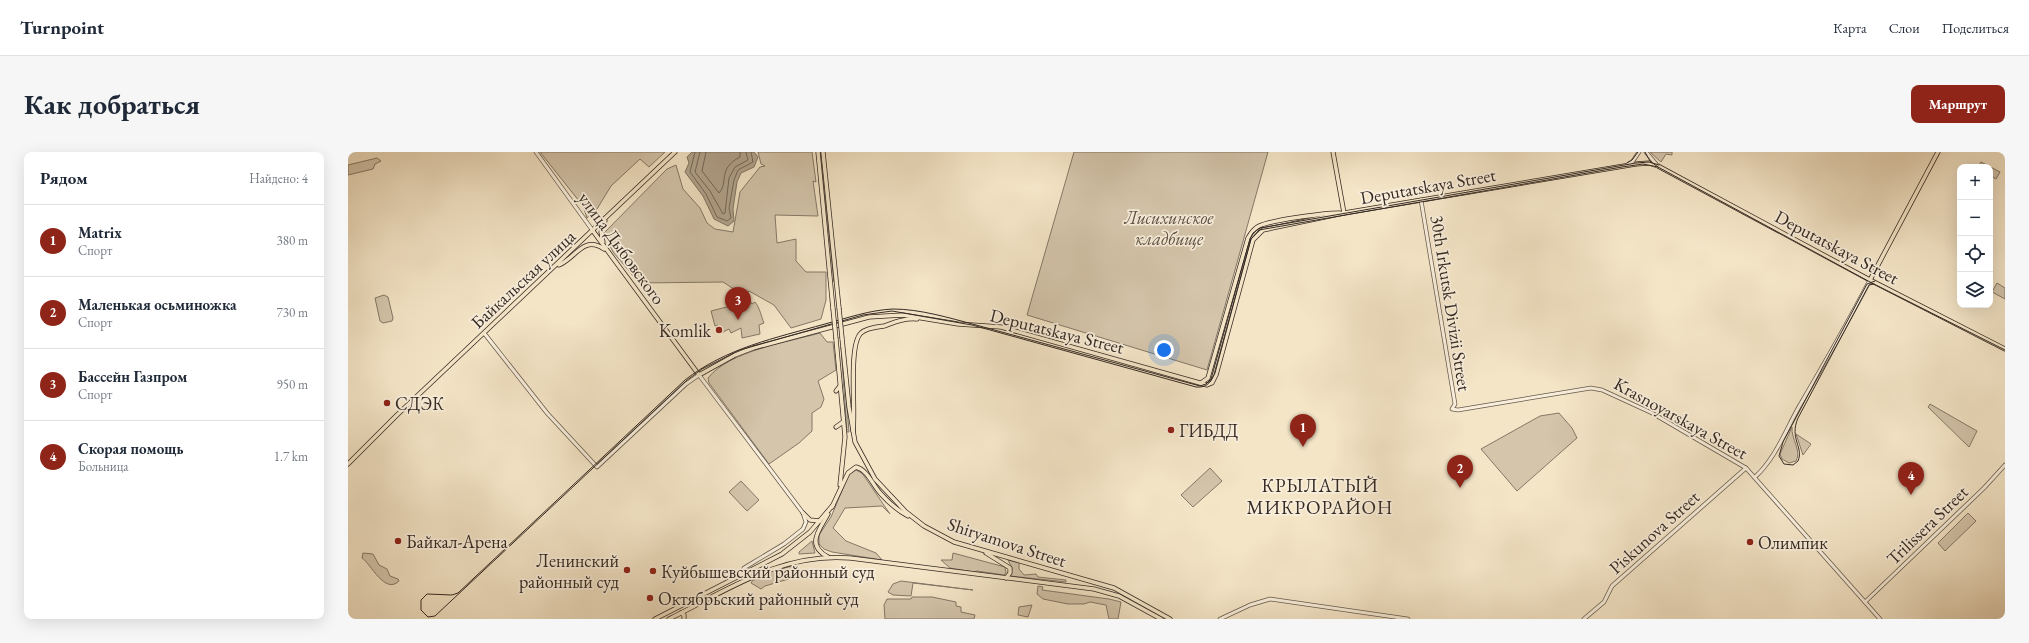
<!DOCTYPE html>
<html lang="ru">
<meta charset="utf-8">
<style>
:root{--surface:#fff;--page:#f6f6f7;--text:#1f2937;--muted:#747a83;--line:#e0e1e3;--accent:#8f2418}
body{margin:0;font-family:"EB Garamond",serif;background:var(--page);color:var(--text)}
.controls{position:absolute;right:12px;top:12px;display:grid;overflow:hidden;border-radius:8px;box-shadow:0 4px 16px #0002}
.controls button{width:36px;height:36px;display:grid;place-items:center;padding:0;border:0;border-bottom:1px solid var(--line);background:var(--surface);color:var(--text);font:20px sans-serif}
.you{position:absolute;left:816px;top:198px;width:14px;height:14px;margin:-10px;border:3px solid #fff;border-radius:50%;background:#1a73e8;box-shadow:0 0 0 6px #1a73e833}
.badge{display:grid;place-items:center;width:26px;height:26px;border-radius:50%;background:var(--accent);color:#fff;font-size:13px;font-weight:700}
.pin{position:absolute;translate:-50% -33px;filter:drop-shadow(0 1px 2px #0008)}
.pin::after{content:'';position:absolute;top:21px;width:14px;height:12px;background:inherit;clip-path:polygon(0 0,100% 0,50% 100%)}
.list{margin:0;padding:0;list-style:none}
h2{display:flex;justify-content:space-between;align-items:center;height:52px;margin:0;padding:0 16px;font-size:17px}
h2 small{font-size:13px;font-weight:400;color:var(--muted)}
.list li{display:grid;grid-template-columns:26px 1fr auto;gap:12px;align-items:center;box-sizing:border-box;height:72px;padding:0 16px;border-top:1px solid var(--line)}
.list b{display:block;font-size:15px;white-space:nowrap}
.list p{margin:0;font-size:13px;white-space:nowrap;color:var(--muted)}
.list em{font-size:13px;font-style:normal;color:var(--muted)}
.icon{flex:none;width:22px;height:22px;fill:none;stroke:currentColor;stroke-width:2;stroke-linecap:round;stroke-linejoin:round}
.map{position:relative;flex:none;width:1657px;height:467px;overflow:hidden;border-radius:8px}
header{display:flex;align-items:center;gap:24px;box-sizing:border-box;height:56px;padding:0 20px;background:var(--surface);border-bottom:1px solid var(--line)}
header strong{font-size:19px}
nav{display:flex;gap:22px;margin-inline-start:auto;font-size:14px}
.intro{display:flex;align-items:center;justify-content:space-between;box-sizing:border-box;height:96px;padding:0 24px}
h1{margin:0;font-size:28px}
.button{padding:10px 18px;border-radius:8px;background:var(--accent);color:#fff;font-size:14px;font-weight:700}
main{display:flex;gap:24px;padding:0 24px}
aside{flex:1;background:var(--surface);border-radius:8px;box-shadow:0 4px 16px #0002}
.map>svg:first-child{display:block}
.green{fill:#d4c5ab;stroke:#847867}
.water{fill:#b3a58f;stroke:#817464}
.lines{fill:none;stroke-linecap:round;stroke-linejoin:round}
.shore{stroke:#746859;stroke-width:1}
.minor-casing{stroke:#65594c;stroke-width:4.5}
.major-casing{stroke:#352a23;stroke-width:5}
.minor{stroke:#f8eedb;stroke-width:3}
.major{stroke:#f4e5c7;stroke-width:3.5}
.tram{stroke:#352a23;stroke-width:1}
.major-bridge-casing{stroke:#352a23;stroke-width:5;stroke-linecap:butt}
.major-bridge{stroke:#f4e5c7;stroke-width:3.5}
.poi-dot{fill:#8f2418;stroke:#f8eedb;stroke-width:1.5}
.labels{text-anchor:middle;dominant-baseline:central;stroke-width:3.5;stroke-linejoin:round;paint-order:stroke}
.street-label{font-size:18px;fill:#352a23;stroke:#f8eedb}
.park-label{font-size:18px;font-style:italic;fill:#5d5145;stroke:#f8eedb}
.poi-label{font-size:18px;fill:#352a23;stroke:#f8eedb;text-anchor:start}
.neighbourhood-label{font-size:19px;letter-spacing:1px;fill:#352a23;stroke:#f8eedb}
</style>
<header>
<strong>Turnpoint</strong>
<nav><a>Карта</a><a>Слои</a><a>Поделиться</a></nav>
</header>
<div class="intro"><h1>Как добраться</h1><a class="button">Маршрут</a></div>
<main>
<aside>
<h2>Рядом<small>Найдено: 4</small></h2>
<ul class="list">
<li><span class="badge">1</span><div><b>Matrix</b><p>Спорт</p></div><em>380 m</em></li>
<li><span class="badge">2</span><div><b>Маленькая осьминожка</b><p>Спорт</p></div><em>730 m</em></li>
<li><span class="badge">3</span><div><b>Бассейн Газпром</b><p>Спорт</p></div><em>950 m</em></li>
<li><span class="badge">4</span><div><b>Скорая помощь</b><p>Больница</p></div><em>1.7 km</em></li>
</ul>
</aside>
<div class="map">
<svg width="1657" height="467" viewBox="0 0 1657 467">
<rect width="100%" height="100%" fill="#f4e5c7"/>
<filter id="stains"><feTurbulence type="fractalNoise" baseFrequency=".005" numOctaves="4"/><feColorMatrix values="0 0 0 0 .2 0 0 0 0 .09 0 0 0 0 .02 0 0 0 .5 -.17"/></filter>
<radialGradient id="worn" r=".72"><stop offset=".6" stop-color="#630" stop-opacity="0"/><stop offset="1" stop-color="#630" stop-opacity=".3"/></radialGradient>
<g class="green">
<polygon points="192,0 317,0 301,15 292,7 263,34 249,57 239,66 235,54"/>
<polygon points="410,0 464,0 468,30 465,29 470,64 427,63 429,91 448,87 448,109 458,120 478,120 478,148 473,167 443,176 426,153 401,139 395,143 375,130 291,131 265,100 256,81 319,17 328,13 335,37 352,56 359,71 367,77 385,80 392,40 412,15 417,14 413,12"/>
<polygon points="472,0 474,0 475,13 486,130"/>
<polygon points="726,0 920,0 859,218 679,163"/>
<polygon points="1302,0 1324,0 1324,3 1318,2 1313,10"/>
<polygon points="29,6 33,9 27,12 25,17 0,23 0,13"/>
<polygon points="1633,10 1652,20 1648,27 1642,23 1642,15 1630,15"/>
<polygon points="1649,131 1657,136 1657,147 1644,140"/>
<polygon points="36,143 40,145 45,166 44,169 35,171 32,169 27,146"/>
<path d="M402,149L404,152L407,150C412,156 413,164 416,171L411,173L412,182L394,186L393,176L383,181L381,177L373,181L369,175L370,173L367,174L363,159Z"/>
<path d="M472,181L479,190H485L488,218L470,229L476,247L473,255L464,261V279L451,291L421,312L361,231L360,226C381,199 440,190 472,181Z"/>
<polygon points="493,195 495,207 501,280 499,280"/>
<polygon points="1582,252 1629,279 1621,295 1580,255"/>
<polygon points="1211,261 1224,276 1229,286 1169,339 1133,297 1192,264"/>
<path d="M1444,275C1443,287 1454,299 1448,309L1441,311L1434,307L1432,302Z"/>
<polygon points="1448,282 1463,292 1455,303"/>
<polygon points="862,316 874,329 845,355 833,343"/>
<polygon points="508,318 514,321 542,362 534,354 497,356 485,376 498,389 528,401 534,408 484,400 476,397 471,392 471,383 483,365 501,322"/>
<polygon points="393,329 411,348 399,359 381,340"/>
<polygon points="1620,361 1628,369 1597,399 1590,391"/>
<polygon points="464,389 467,401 451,402 451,400"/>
<path d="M15,401L25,402L31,413L39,417L42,424L50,427L51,429C37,443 23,412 14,406Z"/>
<polygon points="605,401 657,415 658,421 656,423 629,419 626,420 602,416 593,408 604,408"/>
<polygon points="660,408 671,411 671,417 676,423 688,422 690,425 718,428 718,430 662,424 664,416"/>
<polygon points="444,414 448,420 444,426 417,434 413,437 403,431 405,428 413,427 424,419"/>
<polygon points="553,429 625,438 565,431 563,444 545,443 540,440 545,432"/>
<polygon points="690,434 695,435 694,438 761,447 773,450 770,467 761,467 758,453 742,450 736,452 720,452 695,447 689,442"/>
<polygon points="564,445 584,445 608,450 608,454 613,455 613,460 627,463 626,467 537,467 536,453 539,447 563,447"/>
<polygon points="684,453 680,465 670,463 671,455"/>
</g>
<polygon class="water" points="344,0 406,0 410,5 406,15 393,21 389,30 385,57 386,69 380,74 366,67 355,44 337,20 341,11 339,5"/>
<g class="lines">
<g class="shore">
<polyline points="347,0 342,20 358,42 369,65 379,69 383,66 381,56 386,28 390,18 405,10 403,0"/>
<polyline points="352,0 347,20 362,39 375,62 377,61 381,26 387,15 400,8 398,0"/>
<path d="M358,0L354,19L371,41C381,30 369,17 392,5V0"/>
</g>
<defs>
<g id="minor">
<polyline points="188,0 245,79"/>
<polyline points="1298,0 1308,12"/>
<polyline points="1279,13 1285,9 1291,0"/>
<polyline points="1073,48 1107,252 1104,257 1110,258 1243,236 1254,238 1304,261 1398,316 1532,467"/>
<polyline points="136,181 199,261 249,315 338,232 351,223 455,361 458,370 455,377 436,392 396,416 392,423"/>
<path d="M1407,325C1428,306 1438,277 1452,253C1476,212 1500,170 1522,128"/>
<polyline points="1517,450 1636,336 1657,313"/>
<polyline points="872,467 902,453 922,447 1060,467"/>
<polyline points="1236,467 1256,450 1264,434 1398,316"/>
</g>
<g id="major">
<polyline points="470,0 485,157"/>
<polyline points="475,0 491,156"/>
<polyline points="985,0 996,61"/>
<polyline points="245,79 351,223 387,203 405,196 521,165 555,163 610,172 653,175 859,233 864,231 868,223 905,88 915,78 996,61 1288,12 1301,11 1310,14 1522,128 1657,197"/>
<polyline points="255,90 253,80 257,69"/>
<path d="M211,113C228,106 235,83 256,97"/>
<polyline points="1522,128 1590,0"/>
<polyline points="494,186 501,255 507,290 527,327 558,360 576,374 606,390 766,436 822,467"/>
<polyline points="488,187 497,285 492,333"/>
<path d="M853,231L860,226L900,86C903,81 905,77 911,74C924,68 976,61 992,61"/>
<polyline points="488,239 492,234"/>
<polyline points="488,275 495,270"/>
<path d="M505,279C508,260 500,193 513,181C518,176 529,175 536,174C547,170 557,166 569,167"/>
<polyline points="0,312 49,263 327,0"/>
<path d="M484,355L500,321L508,315C520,318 525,334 533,342C541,351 549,358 560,364"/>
<polyline points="455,361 462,368 472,369"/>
<path d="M480,362C472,377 457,393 480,405"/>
<polyline points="638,401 662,416 662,421 658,426"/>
<polyline points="333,461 336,463 336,466"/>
<polyline points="307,467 434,402 462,380 485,353"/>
<path d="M321,467C380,438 434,400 502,406L746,437L771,444L813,467"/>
</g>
</defs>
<use href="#minor" class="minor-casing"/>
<use href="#major" class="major-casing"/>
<use href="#minor" class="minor"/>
<use href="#major" class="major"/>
<g class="tram">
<polyline points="1297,0 1302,9 1310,15 1522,130 1657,198"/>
<polyline points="1279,11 1284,8 1290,0"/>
<path d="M1310,15L1295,12L1274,15L911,78L903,87L867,221C863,230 859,236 848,235L624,173L544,159L515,163L392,198L354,217L338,229L87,464L80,465L73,458V448L79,442L104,443L110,441L337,228C378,196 427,186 477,172C499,166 522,158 545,157C572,157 602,166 628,173L852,234L858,232L863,227L902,87L905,81L912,76L1288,11L1301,10L1311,13"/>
<path d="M1526,132L1521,133L1450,266C1441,287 1456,295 1450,309L1445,313L1436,312L1431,304L1435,290L1519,132L1527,129"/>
</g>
<defs>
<g id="major-bridge">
<polyline points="491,156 494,186"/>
<polyline points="485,157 488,187"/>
</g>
</defs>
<use href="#major-bridge" class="major-bridge-casing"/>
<use href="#major-bridge" class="major-bridge"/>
</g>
<g class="poi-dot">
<circle cx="371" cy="178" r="4"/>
<circle cx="39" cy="251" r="4"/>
<circle cx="823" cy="278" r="4"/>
<circle cx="50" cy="389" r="4"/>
<circle cx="1402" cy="390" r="4"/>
<circle cx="279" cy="418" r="4"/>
<circle cx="305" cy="419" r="4"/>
<circle cx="302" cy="446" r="4"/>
</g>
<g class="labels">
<g class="street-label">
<text transform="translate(1080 34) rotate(-10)">Deputatskaya Street</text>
<text transform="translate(1489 95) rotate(28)">Deputatskaya Street</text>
<text transform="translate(274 96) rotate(54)">улица Дыбовского</text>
<text transform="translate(175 127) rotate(-43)">Байкальская улица</text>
<text transform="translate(1103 151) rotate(81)">30th Irkutsk Divizii Street</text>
<text transform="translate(709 179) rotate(14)">Deputatskaya Street</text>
<text transform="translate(1333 266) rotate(29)">Krasnoyarskaya Street</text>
<text transform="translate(1579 373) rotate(-44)">Trilissera Street</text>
<text transform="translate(1306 380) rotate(-42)">Piskunova Street</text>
<text transform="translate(659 390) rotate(18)">Shiryamova Street</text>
</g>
<g class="park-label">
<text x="821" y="65">Лисихинское<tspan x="821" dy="21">кладбище</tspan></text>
</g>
<g class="poi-label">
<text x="363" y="178" text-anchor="end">Komlik</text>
<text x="47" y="251">СДЭК</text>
<text x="831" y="278">ГИБДД</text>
<text x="58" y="389">Байкал-Арена</text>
<text x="1410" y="390">Олимпик</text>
<text x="271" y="408" text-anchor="end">Ленинский<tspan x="271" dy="21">районный суд</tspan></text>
<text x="313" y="419">Куйбышевский районный суд</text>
<text x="310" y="446">Октябрьский районный суд</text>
</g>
<g class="neighbourhood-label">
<text x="972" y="333">КРЫЛАТЫЙ<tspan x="972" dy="22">МИКРОРАЙОН</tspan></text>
</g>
</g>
<rect width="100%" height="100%" filter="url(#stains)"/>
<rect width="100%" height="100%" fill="url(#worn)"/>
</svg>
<div class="controls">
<button>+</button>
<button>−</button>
<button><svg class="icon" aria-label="locate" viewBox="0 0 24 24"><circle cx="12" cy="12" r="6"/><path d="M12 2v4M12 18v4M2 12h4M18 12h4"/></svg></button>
<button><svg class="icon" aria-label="layers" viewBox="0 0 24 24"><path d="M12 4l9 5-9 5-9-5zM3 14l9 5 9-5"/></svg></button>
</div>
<div class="you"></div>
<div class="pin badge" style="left:955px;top:295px">1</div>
<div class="pin badge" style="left:1112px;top:336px">2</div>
<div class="pin badge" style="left:390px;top:168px">3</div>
<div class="pin badge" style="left:1563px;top:343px">4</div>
</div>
</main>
